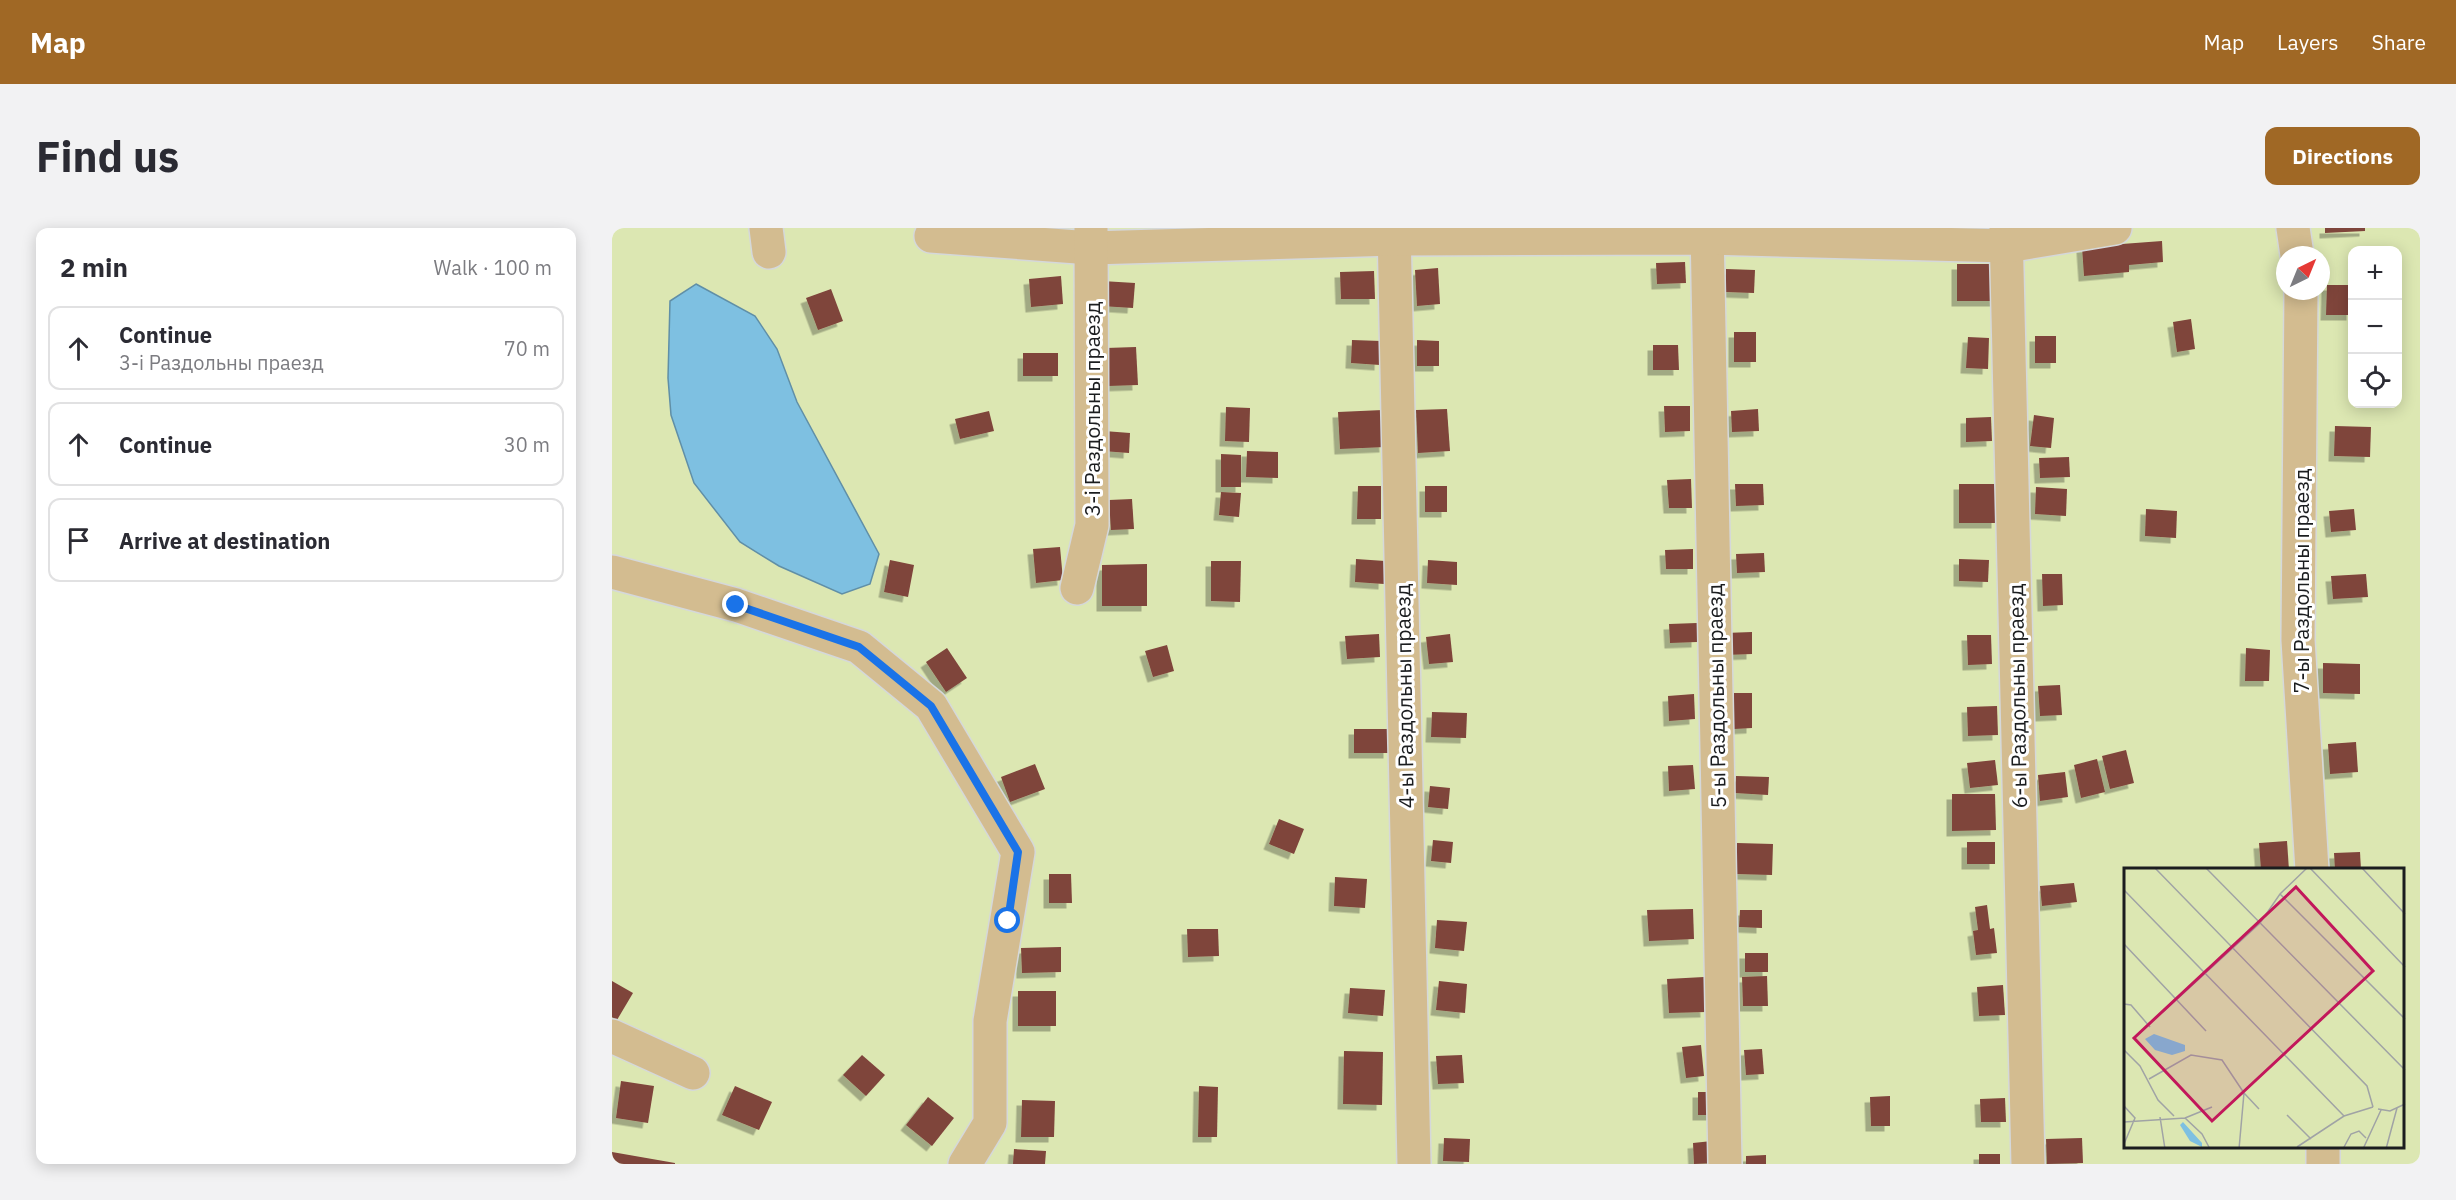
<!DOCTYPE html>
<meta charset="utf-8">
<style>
:root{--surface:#fff;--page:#f2f2f3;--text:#2b2b33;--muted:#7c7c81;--line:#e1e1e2;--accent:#a06825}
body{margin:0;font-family:"IBM Plex Sans",sans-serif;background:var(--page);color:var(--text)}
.controls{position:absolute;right:18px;top:18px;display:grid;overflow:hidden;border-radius:12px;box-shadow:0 3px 15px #0003}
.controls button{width:54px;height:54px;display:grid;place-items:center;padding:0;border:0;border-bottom:2px solid var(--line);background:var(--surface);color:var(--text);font:30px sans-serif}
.compass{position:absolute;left:1664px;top:18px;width:54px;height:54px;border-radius:50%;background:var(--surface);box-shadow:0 3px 15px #0003;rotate:43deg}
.stop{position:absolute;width:18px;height:18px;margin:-14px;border:4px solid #1a73e8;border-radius:50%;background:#fff}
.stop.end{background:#1a73e8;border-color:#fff;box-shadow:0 2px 6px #0008}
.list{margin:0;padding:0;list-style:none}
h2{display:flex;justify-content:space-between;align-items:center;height:78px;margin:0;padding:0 24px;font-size:26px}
h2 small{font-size:20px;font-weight:400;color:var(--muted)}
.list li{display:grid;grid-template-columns:39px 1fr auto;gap:18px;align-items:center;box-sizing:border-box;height:84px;margin:0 12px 12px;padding:0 12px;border:2px solid var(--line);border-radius:12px}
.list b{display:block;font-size:22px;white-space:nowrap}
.list p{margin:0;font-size:20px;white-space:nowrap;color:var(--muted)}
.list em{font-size:20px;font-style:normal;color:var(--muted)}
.icon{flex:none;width:33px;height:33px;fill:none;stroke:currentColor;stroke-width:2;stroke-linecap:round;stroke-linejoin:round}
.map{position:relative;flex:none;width:1808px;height:936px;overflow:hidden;border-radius:12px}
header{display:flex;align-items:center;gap:36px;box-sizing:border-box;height:84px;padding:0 30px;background:var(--accent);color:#fff}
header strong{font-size:28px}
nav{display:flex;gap:33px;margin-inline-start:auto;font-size:21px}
.intro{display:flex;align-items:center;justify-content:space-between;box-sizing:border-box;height:144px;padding:0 36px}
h1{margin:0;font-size:42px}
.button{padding:15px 27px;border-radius:12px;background:var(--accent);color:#fff;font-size:21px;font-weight:700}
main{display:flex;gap:36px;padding:0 36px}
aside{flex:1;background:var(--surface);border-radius:12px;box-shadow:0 3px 15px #0003}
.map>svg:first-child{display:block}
.green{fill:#dce7b2;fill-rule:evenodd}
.water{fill:#7ec0e1;stroke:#608fa7;stroke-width:1.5}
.building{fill:#7f443b;filter:url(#shadow)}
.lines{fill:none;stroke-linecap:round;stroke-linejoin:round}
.minor-casing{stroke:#d5d8da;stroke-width:36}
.minor{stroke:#d3bc90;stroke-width:33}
.route{stroke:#1a73e8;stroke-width:8}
.labels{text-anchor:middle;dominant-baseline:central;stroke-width:6;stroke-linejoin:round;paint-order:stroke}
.street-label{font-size:21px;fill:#1b1d1f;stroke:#fff}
.inset-road{fill:none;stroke:#a0a3a5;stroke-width:1.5}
.view{fill:#c2185b;fill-opacity:0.15;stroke:#c2185b;stroke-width:3}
.inset-edge{fill:none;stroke:#1b1d1f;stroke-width:3}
</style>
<header>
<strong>Map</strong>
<nav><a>Map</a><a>Layers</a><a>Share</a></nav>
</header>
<div class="intro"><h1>Find us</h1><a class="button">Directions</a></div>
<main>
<aside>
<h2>2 min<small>Walk · 100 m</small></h2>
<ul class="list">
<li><svg class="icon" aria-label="ahead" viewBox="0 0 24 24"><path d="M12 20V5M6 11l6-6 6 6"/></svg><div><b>Continue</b><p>3-і Раздольны праезд</p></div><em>70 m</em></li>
<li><svg class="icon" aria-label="ahead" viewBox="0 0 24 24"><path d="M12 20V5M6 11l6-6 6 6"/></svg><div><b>Continue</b></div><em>30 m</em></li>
<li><svg class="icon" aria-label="arrive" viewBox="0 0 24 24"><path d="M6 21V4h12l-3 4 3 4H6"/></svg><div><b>Arrive at destination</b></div></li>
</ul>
</aside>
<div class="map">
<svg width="1808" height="936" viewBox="0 0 1808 936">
<defs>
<filter id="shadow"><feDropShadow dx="-5.5" dy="5.5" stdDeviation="0" flood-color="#0004"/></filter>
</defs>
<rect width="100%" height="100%" fill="#f9fcfe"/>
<path class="green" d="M0,0H1808V936H0ZM1740,22H1786V176H1740ZM1673,27H1709V63H1673ZM1514,642H1792V920H1514Z"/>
<polygon class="water" points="84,56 143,88 165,121 185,174 267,326 258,356 230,366 167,338 128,314 82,255 59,187 56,150 58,73"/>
<g class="building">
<polygon points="1713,0 1753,0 1753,3 1713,5"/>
<polygon points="1550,13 1551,34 1517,37 1517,44 1472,48 1470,19"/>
<polygon points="1073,34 1074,55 1045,56 1044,35"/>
<rect x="1345" y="36" width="41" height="37"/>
<polygon points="826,40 828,76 805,78 803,42"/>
<polygon points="1114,41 1143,42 1142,65 1114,64"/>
<polygon points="762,43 763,71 729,71 728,44"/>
<polygon points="449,48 451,76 419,79 417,51"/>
<polygon points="490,53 523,55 521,80 489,78"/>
<polygon points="1715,57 1740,57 1740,87 1714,87"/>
<polygon points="219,61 231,93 206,102 194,70"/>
<polygon points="1579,91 1583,121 1565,124 1561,94"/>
<rect x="1122" y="104" width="22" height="30"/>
<rect x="1423" y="108" width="21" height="27"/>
<polygon points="1356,109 1377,110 1376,141 1354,140"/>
<polygon points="740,112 769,113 768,137 739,135"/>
<polygon points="805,112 827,113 827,138 805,138"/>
<polygon points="1041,117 1066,117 1067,142 1041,142"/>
<polygon points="524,119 526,157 496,158 494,120"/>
<rect x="411" y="125" width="35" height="23"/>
<polygon points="1052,178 1078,178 1078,203 1053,204"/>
<polygon points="614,179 638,180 637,214 613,213"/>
<polygon points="835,181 838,223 806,225 804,182"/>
<polygon points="1146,181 1147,203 1120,204 1119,183"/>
<polygon points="771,182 773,219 728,221 726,184"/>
<polygon points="377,183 382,203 348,211 343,191"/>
<polygon points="1422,187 1442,190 1439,220 1418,218"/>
<polygon points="1379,189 1380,213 1354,214 1354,190"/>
<polygon points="1723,198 1759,199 1758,229 1722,228"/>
<polygon points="492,203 518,205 517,225 491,223"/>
<polygon points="635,223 666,224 666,250 634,249"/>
<polygon points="609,226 629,227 629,259 609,259"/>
<polygon points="1457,229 1458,249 1428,250 1427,230"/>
<polygon points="1079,251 1080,280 1057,280 1055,252"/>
<polygon points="1123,256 1151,256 1152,277 1124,278"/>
<rect x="1347" y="256" width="38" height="39"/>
<polygon points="746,258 769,258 769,291 745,291"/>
<rect x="813" y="258" width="22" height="26"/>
<polygon points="1424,259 1455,261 1454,288 1423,286"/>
<polygon points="609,264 629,265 627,289 607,287"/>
<polygon points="520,271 522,301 499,302 497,272"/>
<polygon points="1534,281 1565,283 1564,310 1533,308"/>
<polygon points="1742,281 1744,302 1719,304 1717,283"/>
<polygon points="448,319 451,352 424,355 421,321"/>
<polygon points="1081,321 1081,341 1054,341 1053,322"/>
<polygon points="1152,325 1153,344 1125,345 1124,326"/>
<polygon points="744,331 773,333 772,356 743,354"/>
<polygon points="1347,331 1377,332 1376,354 1347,353"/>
<polygon points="278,332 302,337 296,369 272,364"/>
<polygon points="816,332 845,334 845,357 815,355"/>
<polygon points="599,333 629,333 628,374 599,373"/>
<polygon points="535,336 535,378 490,378 490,337"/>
<polygon points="1430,346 1450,346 1451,377 1431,378"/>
<polygon points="1754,346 1756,369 1721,371 1719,348"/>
<polygon points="1085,395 1085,414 1058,415 1057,396"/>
<polygon points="1140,404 1140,426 1113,427 1113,405"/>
<polygon points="767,406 768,429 735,431 733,408"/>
<polygon points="838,406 841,434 817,436 814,409"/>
<polygon points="1355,407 1379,407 1380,436 1356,437"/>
<polygon points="555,417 562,443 541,449 533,423"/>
<polygon points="335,420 355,450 334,464 314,434"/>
<polygon points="1634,420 1658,422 1657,453 1633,453"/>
<polygon points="1711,435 1748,436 1748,466 1711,465"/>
<polygon points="1448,457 1450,487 1428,488 1426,458"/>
<polygon points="1122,465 1140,465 1140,500 1122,501"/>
<polygon points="1082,466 1083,491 1057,493 1056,468"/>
<polygon points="1385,478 1386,507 1356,508 1355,479"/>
<polygon points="820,484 855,485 854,510 819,509"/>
<rect x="742" y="501" width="35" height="24"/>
<polygon points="1744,514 1746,544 1718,546 1716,516"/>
<polygon points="1514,522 1522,555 1498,561 1490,528"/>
<polygon points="1485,531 1493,564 1469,570 1462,537"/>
<polygon points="1383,532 1386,557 1358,560 1355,535"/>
<polygon points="423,536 433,561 398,574 389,549"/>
<polygon points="1081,537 1083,561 1057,563 1056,538"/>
<polygon points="1453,544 1456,569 1428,573 1426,547"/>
<polygon points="1124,548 1157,549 1156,567 1123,565"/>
<polygon points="818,558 838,560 836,581 816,579"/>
<polygon points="1340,566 1383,566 1384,602 1340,603"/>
<polygon points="667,591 692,601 682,626 657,616"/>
<polygon points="821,612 841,614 839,635 819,633"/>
<polygon points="1675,613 1677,642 1649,642 1647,615"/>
<rect x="1355" y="614" width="28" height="22"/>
<polygon points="1125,615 1161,616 1160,647 1124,646"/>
<polygon points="1748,624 1749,642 1723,642 1722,625"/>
<polygon points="437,646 459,646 460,675 437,675"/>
<polygon points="723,649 755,651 753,680 722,678"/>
<polygon points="1462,655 1465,674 1430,678 1428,658"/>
<polygon points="1375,677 1378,701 1382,700 1385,725 1364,727 1361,703 1366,702 1363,679"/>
<polygon points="1081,681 1082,711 1037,713 1035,682"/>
<polygon points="1128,682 1150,682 1150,700 1127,699"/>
<polygon points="825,692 855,694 852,723 823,720"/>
<polygon points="575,701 606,701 607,728 576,729"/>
<polygon points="449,719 449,744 410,745 409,720"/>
<rect x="1133" y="725" width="23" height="19"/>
<polygon points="1155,748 1156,778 1131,778 1130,749"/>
<polygon points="1092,749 1094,784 1057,785 1055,751"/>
<polygon points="0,753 21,765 5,792 0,789"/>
<polygon points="827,753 855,756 853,785 824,782"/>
<polygon points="1391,757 1393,787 1367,788 1365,759"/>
<polygon points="738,760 773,762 771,788 736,785"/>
<rect x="406" y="763" width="38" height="35"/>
<polygon points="1089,817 1092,848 1074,850 1070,819"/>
<polygon points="1150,821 1152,846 1134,847 1132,822"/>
<polygon points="732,823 771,824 770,877 731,876"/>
<polygon points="250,827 273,847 254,868 231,847"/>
<polygon points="850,827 852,855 826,856 824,828"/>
<polygon points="9,853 42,858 36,895 4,890"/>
<polygon points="123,858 160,874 147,902 110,887"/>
<polygon points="587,858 606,859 605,909 586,909"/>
<rect x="1086" y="864" width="15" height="23"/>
<polygon points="1278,868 1278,898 1259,898 1258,869"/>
<polygon points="316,869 342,890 320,918 294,897"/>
<polygon points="1393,870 1394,894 1369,894 1368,871"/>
<polygon points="410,872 443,873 442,909 409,909"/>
<polygon points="832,910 858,911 857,934 831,933"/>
<polygon points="1470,910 1471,935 1435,936 1434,911"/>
<polygon points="1100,913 1102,935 1082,936 1081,915"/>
<polygon points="402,921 434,923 433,936 401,936"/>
<polygon points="0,924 63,935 63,936 0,936"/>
<rect x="1367" y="926" width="21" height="10"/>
<polygon points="1154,927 1154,936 1134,936 1134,928"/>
</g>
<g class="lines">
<defs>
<g id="minor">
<polyline points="154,0 157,24"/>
<polyline points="782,0 802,936"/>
<polyline points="1095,0 1113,936"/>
<polyline points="1394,0 1416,936"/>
<polyline points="1681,0 1685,27"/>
<polyline points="319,8 479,20 782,11 1095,10 1395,18 1503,0"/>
<polyline points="1689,63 1686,412 1700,642"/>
<polyline points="0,344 124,377 247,419 319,478 406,624 378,793 378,895 353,936"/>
<polyline points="465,360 480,297 479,0"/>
<polyline points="0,808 81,845"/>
<polyline points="1711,920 1711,936"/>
</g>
</defs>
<use href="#minor" class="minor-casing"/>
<use href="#minor" class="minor"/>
</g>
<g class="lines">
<polyline class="route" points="124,377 247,419 319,478 406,624 396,693"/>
</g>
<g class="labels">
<g class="street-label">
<text transform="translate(480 181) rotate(-90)">3-і Раздольны праезд</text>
<text transform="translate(1689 353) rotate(-90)">7-ы Раздольны праезд</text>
<text transform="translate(792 468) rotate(-91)">4-ы Раздольны праезд</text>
<text transform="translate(1104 468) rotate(-91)">5-ы Раздольны праезд</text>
<text transform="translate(1405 468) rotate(-91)">6-ы Раздольны праезд</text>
</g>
</g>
<g transform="translate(1512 640)">
<rect width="280" height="280" fill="#f9fcfe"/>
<path d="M0,0H280V280H0Z" fill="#dce7b2"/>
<path d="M30,166L61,177V183L48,187L31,182L21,171ZM59,254L78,275V279L66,273L56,257Z" fill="#7ec0e1"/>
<path class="inset-road" d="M31,0L243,218L249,239M82,0L281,202M186,0L281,99M238,0L281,46M0,22L220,248M156,26L281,151M0,76L82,163M0,136L7,137L26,159M39,144L136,55L156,26L183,0M0,182L16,198L34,232L50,248M25,211L67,187L98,192L120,225L115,281M120,225L135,241M0,238L11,250L0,276M254,241L266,243L281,236M163,247L187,271M36,249L41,281M61,250L88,239M0,254L61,250L78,266L86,281M173,279L220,248L249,239M219,281L227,266L235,263L242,270M239,281L257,242M262,281L273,240"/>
<path class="view" d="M172,19L249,103L88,253L10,170Z"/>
<rect width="280" height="280" class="inset-edge"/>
</g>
</svg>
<div class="controls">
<button>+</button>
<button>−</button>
<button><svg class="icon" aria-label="locate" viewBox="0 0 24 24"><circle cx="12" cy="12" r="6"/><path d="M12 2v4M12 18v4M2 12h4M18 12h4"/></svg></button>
</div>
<svg class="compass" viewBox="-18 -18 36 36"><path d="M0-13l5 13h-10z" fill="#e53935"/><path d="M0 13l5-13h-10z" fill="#7c7c81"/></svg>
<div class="stop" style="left:396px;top:693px"></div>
<div class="stop end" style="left:124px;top:377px"></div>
</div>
</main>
